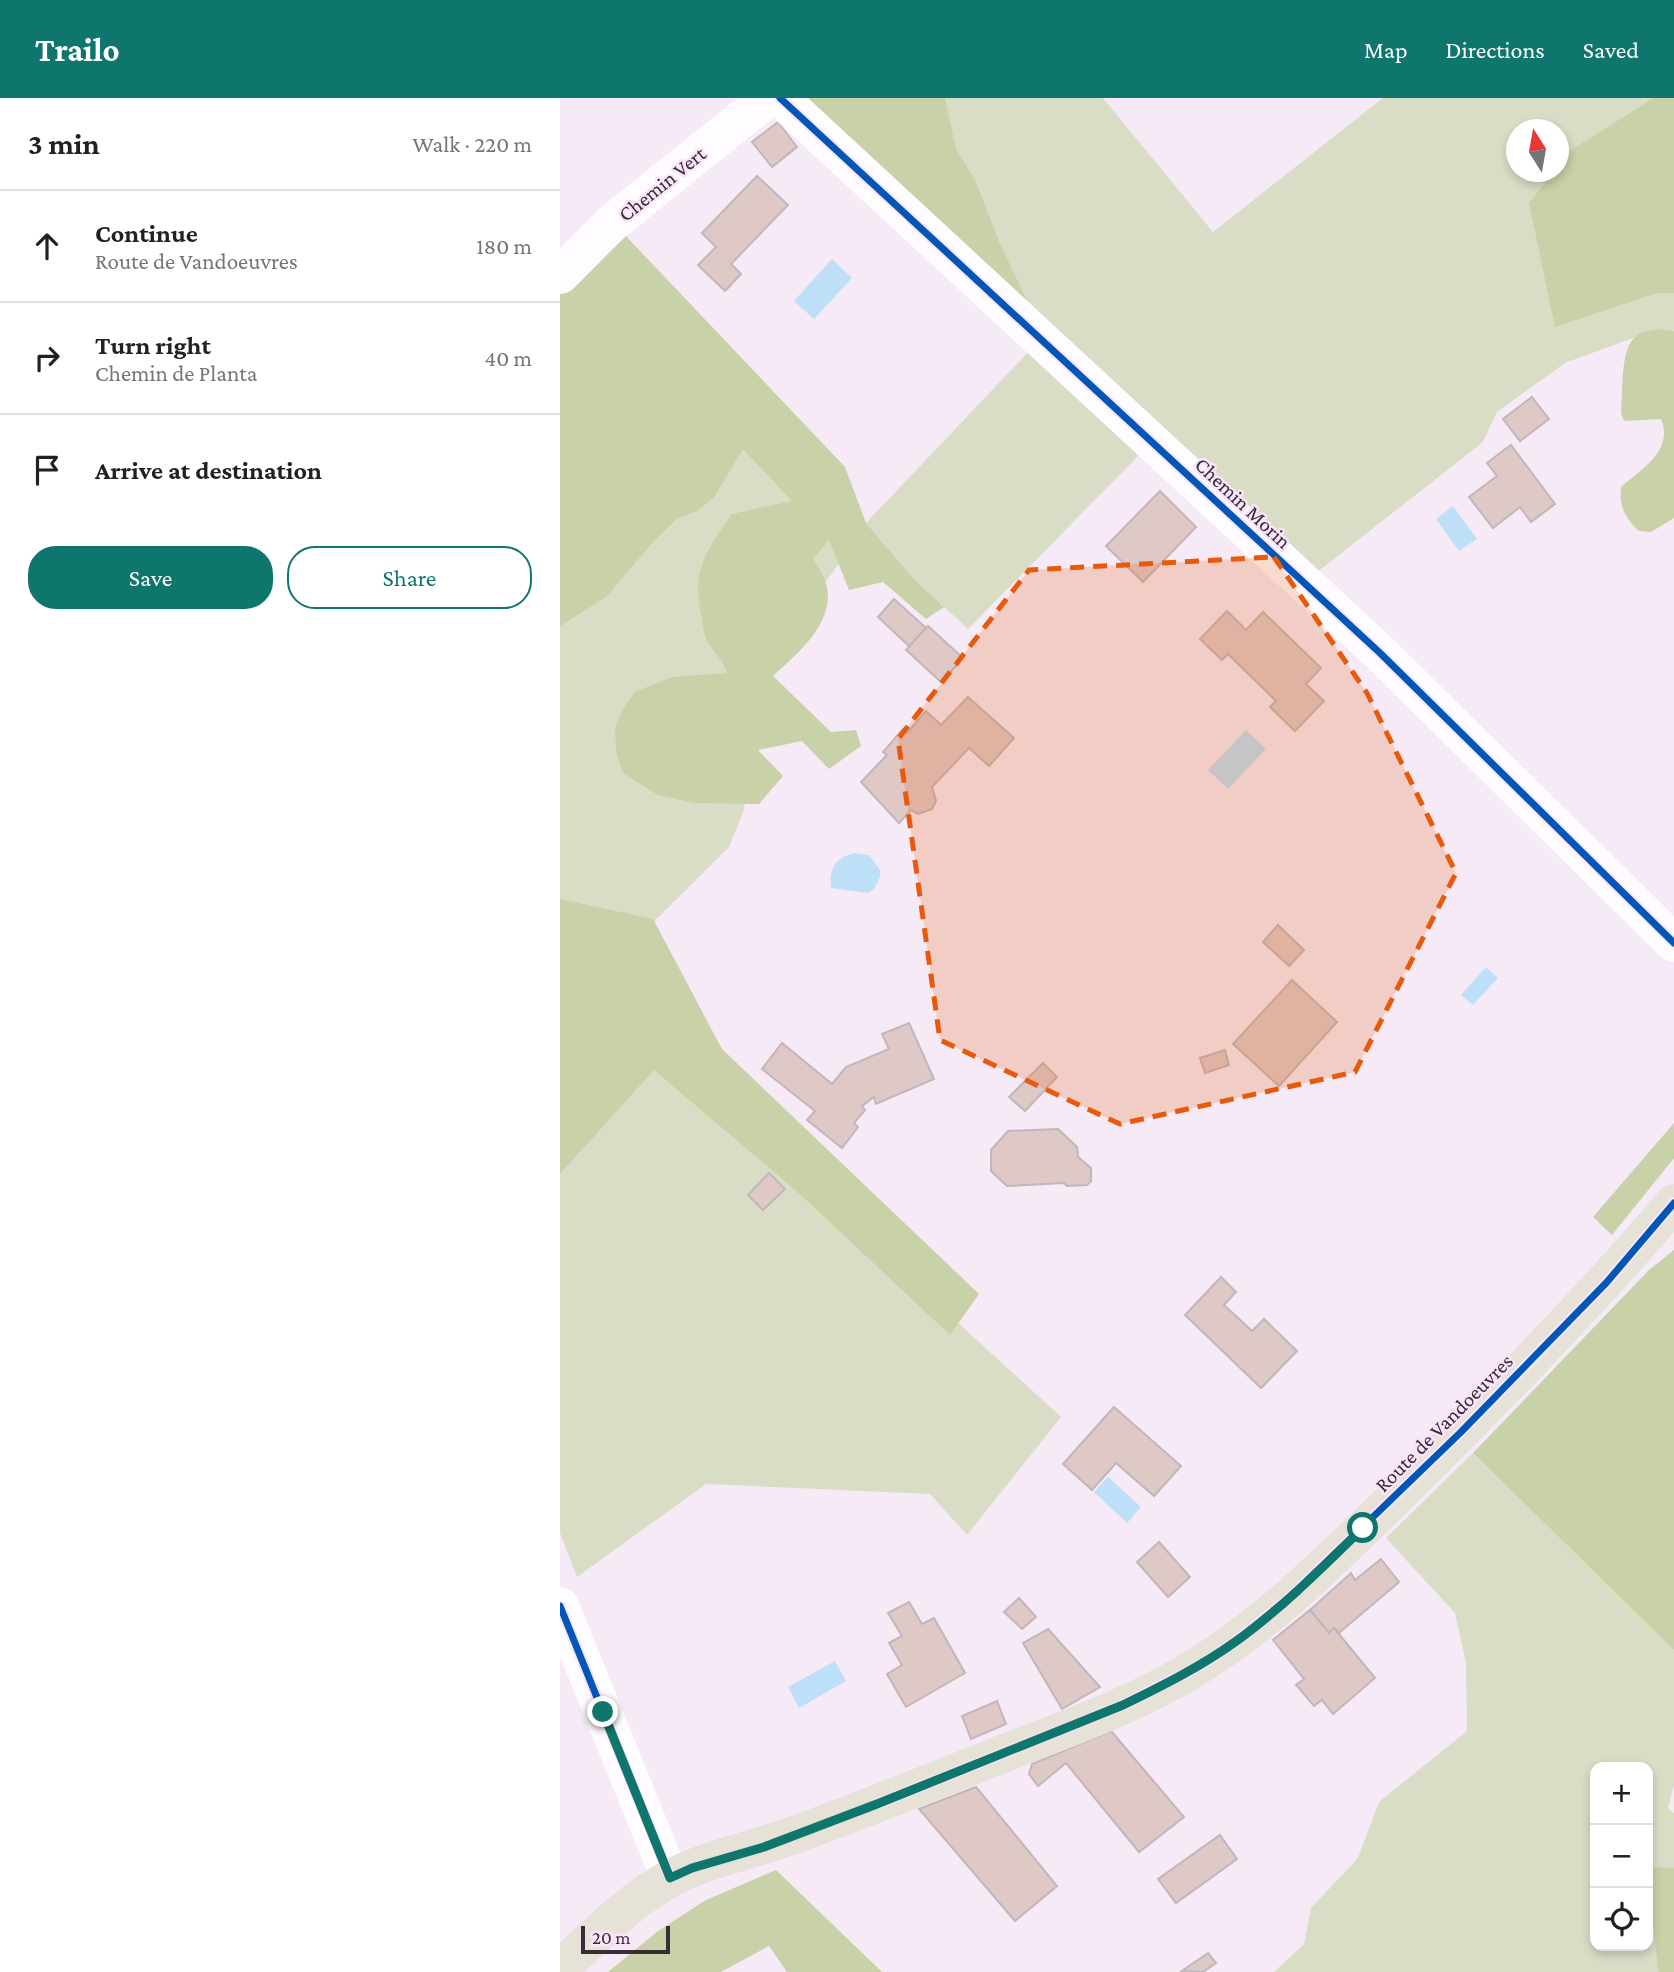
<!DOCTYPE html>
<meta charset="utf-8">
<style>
:root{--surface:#fff;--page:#f2f2f2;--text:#202124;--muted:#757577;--line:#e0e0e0;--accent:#0f766e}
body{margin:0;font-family:"Crimson Pro",serif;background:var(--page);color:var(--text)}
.controls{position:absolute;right:21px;bottom:21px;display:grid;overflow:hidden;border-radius:14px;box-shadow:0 4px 10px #0003}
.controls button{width:63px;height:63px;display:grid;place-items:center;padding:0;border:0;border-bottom:2px solid var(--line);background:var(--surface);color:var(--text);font:35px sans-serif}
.compass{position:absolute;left:946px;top:21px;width:63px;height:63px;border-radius:50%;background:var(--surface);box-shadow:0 4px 10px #0003;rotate:349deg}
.scale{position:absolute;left:21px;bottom:18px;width:89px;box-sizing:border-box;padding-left:7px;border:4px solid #362d35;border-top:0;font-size:19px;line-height:24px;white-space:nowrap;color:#362d35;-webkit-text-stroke:5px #fce4fa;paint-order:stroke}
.stop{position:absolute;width:21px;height:21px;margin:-16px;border:5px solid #0f766e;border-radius:50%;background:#fff}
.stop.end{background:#0f766e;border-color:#fff;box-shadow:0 2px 7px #0008}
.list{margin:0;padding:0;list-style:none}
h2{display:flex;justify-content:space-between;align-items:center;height:91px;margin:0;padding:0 28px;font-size:30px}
h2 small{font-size:23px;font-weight:400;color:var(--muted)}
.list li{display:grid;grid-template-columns:46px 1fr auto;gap:21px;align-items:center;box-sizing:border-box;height:112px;padding:0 28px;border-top:2px solid var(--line)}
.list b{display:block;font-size:26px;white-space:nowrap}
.list p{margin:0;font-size:23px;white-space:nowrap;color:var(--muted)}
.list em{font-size:23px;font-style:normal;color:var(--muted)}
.actions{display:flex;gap:14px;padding:21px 28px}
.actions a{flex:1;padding:16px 0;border:2px solid var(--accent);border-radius:28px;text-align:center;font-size:24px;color:var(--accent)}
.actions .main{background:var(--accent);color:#fff}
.icon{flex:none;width:38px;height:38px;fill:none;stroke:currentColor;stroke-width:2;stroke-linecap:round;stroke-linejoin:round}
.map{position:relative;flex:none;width:1114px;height:1874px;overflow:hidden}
header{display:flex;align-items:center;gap:42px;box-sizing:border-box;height:98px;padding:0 35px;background:var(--accent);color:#fff}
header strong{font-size:33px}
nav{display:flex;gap:38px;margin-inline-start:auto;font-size:24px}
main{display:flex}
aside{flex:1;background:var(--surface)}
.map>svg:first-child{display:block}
.green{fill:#d9ddc6;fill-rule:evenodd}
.forest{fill:#c8d1a7}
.water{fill:#bde0f8}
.building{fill:#dfc9c7;stroke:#c1b6ba;stroke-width:2}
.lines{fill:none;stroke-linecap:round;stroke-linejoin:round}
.minor{stroke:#fefcfe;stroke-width:38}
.major{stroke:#e7e2d8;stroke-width:38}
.cycleway-casing{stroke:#fce4fa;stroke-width:11}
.cycleway{stroke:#0057b8;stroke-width:7}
.route{stroke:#0f766e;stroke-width:9}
.marked{fill:#e8590c;fill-opacity:0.2;stroke:#e8590c;stroke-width:5;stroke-dasharray:14 9;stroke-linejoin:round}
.labels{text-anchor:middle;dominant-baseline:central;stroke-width:5;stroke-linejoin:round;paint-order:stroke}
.street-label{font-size:21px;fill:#362d35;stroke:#fce4fa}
</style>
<header>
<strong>Trailo</strong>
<nav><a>Map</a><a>Directions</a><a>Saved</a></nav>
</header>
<main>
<aside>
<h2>3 min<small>Walk · 220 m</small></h2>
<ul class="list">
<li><svg class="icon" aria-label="ahead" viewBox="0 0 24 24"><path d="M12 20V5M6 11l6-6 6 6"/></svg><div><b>Continue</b><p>Route de Vandoeuvres</p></div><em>180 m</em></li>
<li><svg class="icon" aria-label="right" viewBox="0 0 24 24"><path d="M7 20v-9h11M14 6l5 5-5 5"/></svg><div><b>Turn right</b><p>Chemin de Planta</p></div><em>40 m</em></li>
<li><svg class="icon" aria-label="arrive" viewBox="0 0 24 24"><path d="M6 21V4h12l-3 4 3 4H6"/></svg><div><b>Arrive at destination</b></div></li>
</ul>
<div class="actions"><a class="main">Save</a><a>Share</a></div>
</aside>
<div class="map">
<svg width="1114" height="1874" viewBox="0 0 1114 1874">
<rect width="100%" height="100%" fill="#f6eaf6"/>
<g class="green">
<polygon points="241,0 543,0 653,134 823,0 1093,0 1008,54 999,66 998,32 956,32 956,74 993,74 969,105 1097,195 1114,195 1114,233 1100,231 1086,233 1073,240 1005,265 937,314 923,344 751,479"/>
<polygon points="0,194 304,431 196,580 184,712 169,749 0,917"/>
<polygon points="473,249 583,353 408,531 353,480 306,425"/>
<polygon points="105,957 501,1319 407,1437 370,1396 146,1386 17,1479 0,1435 0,1076"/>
<path d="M913,1355L1114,1552V1687L1108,1710L1114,1715V1770L1094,1769L1099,1874H714L744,1846L751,1810L798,1760L819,1704L907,1633L906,1565L895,1515L826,1440ZM1035,1669H1088V1848H1035Z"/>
</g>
<g class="forest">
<polygon points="241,0 385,0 396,51 416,84 440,146 477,223"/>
<polygon points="1093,0 1114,0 1114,195 1097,195 995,229 969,105 993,74 998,74 999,66 1008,54"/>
<path d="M63,135L285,369L306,425L353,480L384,509L366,521L323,484L289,492L269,442L253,461C257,468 264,477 266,486C277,523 238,555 213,578L271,634L296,632L301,648L269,671L242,643L198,652L223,678L199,706L134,705L98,697L63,675L56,653L55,630L64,609L75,594L112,579L167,575C163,561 154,555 147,543C144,537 143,528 142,522C131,474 145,454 172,416L232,403L183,351L154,399L137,413L118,420L95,442L46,499L0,528V194Z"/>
<path d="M1100,231L1114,233V420L1091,434L1079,433C1065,420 1059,408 1061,389C1082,371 1114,352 1101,321L1064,323L1061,315C1063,296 1060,254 1074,240C1081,233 1091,232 1100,231Z"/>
<polygon points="0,801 93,821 162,951 419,1196 390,1237 241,1097 94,972 0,1076"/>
<polygon points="1114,1025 1114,1060 1052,1137 1033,1119"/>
<polygon points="1114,1152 1114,1552 913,1355 1089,1172"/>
<polygon points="1094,1769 1114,1770 1114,1874 1099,1874 1098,1870 1089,1791"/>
<polygon points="216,1772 322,1874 227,1874 209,1848 161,1874 48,1874 98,1833 146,1802"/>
</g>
<g class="water">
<polygon points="272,161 292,180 254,221 234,203"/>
<polygon points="893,408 917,441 899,453 876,421"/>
<polygon points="686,632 706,651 668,691 648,672"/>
<path d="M295,755L309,757L320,772V779L314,791L308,795L271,790C269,770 275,760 295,755Z"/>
<polygon points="926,869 938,880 913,907 901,897"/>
<polygon points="548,1379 581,1409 567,1425 534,1394"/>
<polygon points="275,1563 286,1583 239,1610 228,1589"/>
</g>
<g class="building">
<polygon points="218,24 237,49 212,69 192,44"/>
<polygon points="197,78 228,107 171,166 181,176 165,193 138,167 156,149 142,135"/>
<polygon points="972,299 989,321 960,343 943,321"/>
<polygon points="951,347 995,406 971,424 960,409 933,430 909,399 937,378 927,365"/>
<polygon points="600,393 636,429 583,484 546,448"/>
<polygon points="334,501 366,530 349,548 318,519"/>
<polygon points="667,513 686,532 703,514 761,570 746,586 764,603 735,633 710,609 716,603 668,556 662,562 640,541"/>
<polygon points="368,528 403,560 381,584 346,552"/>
<polygon points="408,599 454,640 429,668 409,650 372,689 376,703 372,711 358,716 351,712 339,725 301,684 327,657 323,654 343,631 347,635 366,613 381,627"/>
<polygon points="718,827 744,852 729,868 703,844"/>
<polygon points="732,882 777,924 719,988 673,946"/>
<polygon points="349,925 374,981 316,1006 314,999 302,1008 305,1012 294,1025 298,1029 282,1050 247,1022 255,1013 202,971 222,945 272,986 286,969 329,951 322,936"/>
<polygon points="665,952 669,967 645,975 640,960"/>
<polygon points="483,965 497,979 465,1013 449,999"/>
<polygon points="498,1031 517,1049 518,1059 531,1070 531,1083 527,1087 507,1088 504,1085 447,1088 431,1073 431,1052 448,1033"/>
<polygon points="209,1075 225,1091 203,1112 188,1097"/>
<polygon points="661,1179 676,1194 664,1207 692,1233 704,1221 737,1253 701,1290 625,1217"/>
<polygon points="554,1309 621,1368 594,1398 556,1365 532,1392 503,1366"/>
<polygon points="599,1444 630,1479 608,1499 577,1464"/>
<polygon points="821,1461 839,1484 779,1535 774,1530 769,1535 750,1512 791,1475 795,1482"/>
<polygon points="459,1500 476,1519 462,1531 444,1514"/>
<polygon points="349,1504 362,1526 374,1520 405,1575 346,1609 327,1576 342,1567 329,1545 342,1538 328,1515"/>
<polygon points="750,1512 769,1535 774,1530 815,1580 773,1616 762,1602 754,1608 736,1587 744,1581 713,1542"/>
<polygon points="488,1531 540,1589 502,1611 463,1545"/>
<polygon points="437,1603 446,1626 411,1641 402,1618"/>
<polygon points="551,1633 624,1719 579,1754 506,1665 478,1688 469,1676 472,1666"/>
<polygon points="416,1689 497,1788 455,1823 359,1711"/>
<polygon points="660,1737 677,1761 616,1805 598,1781"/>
<polygon points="648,1855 656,1865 643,1874 622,1873"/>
</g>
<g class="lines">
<g class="minor">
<polyline points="220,0 820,555 1114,845"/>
<polyline points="0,177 52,125 208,0"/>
<polyline points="0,1508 110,1780"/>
</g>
<path class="major" d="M0,1871C33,1840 72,1800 113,1779C150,1760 197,1751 237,1736C308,1710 379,1681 450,1653C501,1633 554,1614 603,1588C700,1537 775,1458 853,1382C943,1292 1031,1202 1114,1105"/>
<defs>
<g id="cycleway">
<polyline points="220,0 820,555 1114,845"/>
<polyline points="0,1508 110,1780"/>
<polyline points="317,1706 563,1607 639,1568 675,1544 728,1501 901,1334 1047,1184 1114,1105"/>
</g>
</defs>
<use href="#cycleway" class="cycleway-casing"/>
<use href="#cycleway" class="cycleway"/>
</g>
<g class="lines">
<path class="route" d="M43,1614L110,1780L132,1770L204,1749L317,1706L563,1607C602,1588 640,1569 675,1544C721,1511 762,1470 803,1430"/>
</g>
<path class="marked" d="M714,459L807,595L896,775L795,974L560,1026L380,942L338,641L469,472Z"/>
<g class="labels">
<g class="street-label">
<text transform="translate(102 86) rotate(-39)">Chemin Vert</text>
<text transform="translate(683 405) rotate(43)">Chemin Morin</text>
<text transform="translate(884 1325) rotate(-45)">Route de Vandoeuvres</text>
</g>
</g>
</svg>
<div class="controls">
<button>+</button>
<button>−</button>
<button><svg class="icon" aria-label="locate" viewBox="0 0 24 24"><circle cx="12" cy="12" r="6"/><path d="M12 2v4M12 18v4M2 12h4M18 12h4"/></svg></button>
</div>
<svg class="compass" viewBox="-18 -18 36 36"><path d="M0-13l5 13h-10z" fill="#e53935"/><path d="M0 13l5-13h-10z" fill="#757577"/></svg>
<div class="scale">20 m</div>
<div class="stop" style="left:803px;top:1430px"></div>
<div class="stop end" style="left:43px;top:1614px"></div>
</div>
</main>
